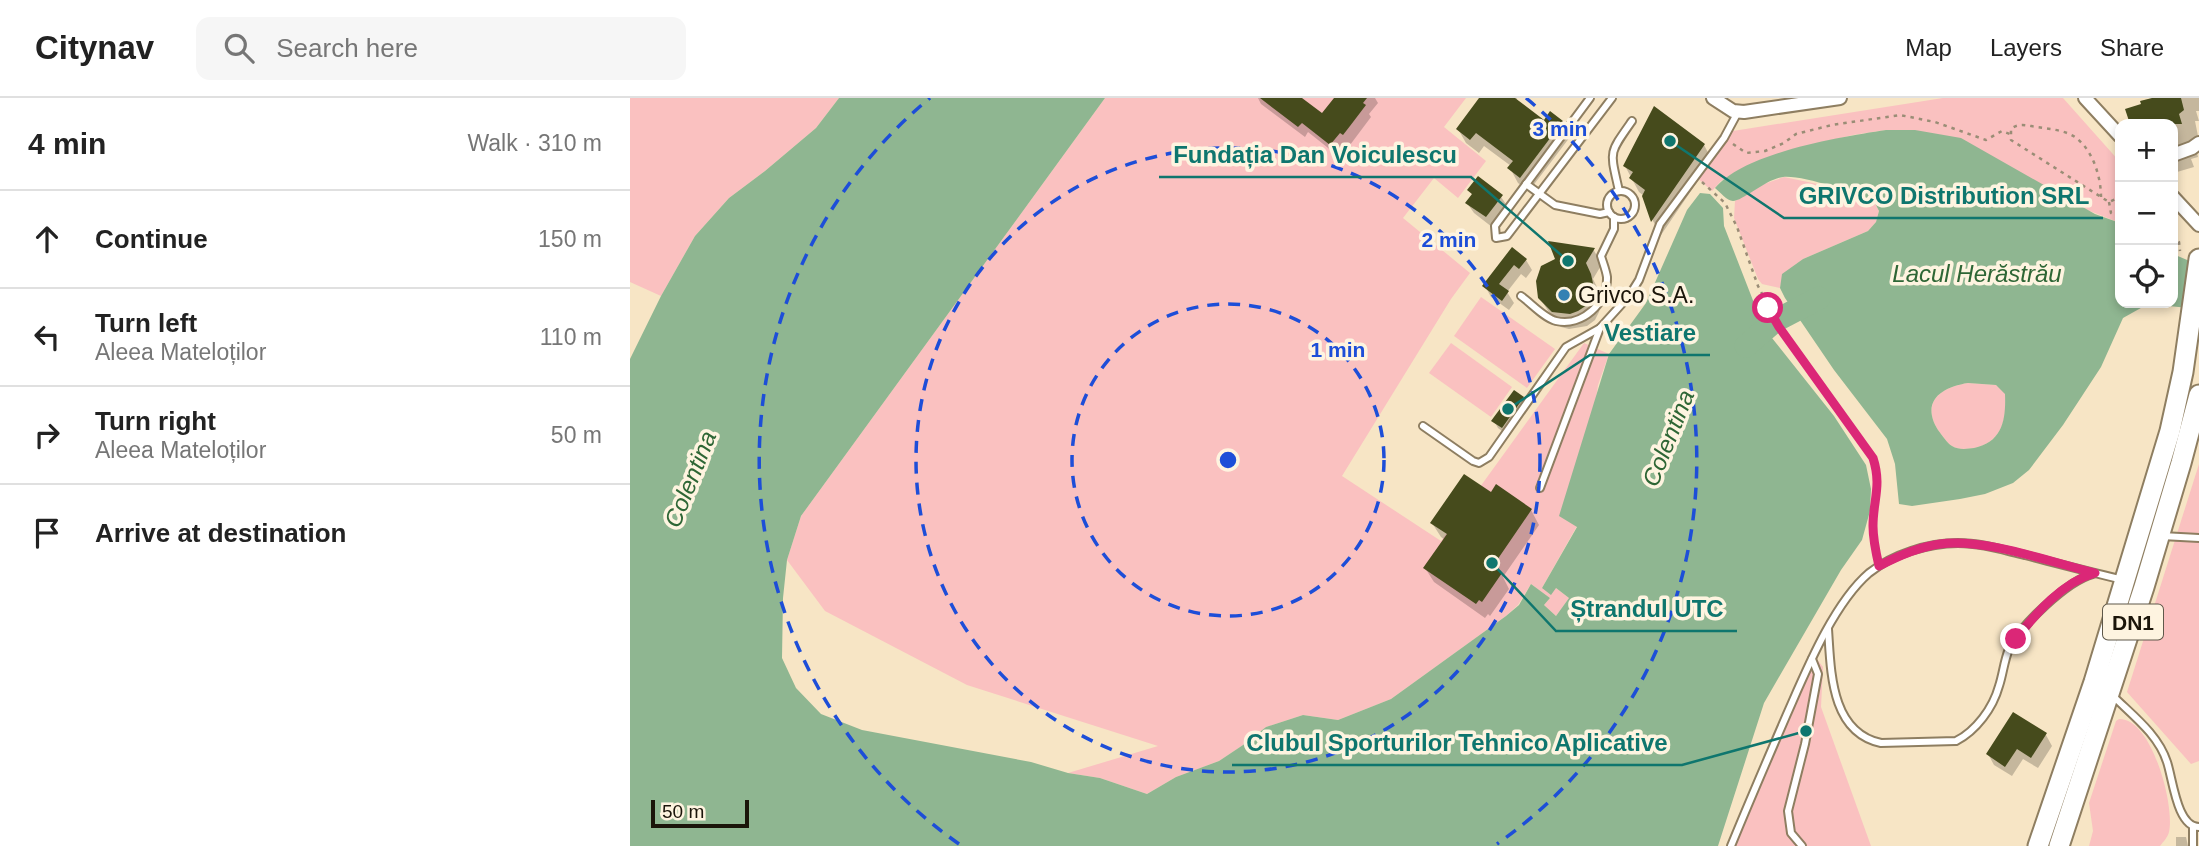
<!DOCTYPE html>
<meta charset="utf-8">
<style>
:root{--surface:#fff;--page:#f6f6f6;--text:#222;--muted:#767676;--line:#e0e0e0}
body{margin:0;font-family:Helvetica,sans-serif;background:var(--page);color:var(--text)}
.controls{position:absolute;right:21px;top:21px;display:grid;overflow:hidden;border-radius:14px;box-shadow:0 4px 10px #0003}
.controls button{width:63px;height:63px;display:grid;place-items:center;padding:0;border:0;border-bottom:2px solid var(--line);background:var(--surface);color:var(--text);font:35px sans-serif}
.scale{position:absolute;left:21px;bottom:18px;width:98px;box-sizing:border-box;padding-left:7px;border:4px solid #1b150a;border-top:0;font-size:19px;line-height:24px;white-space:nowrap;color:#1b150a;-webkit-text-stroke:5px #fef4e0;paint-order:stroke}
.stop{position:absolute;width:21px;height:21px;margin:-16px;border:5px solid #db2777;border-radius:50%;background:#fff}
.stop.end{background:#db2777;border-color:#fff;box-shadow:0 2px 7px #0008}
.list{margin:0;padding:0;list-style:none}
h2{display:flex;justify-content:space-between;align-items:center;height:91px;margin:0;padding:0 28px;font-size:30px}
h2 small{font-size:23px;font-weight:400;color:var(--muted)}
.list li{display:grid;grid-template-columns:46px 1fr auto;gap:21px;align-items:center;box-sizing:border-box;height:98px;padding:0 28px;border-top:2px solid var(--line)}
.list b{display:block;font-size:26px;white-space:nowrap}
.list p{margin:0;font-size:23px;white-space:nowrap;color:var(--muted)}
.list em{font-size:23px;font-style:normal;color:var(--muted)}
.icon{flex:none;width:38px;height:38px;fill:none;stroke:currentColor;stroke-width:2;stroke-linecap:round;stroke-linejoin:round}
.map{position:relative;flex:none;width:1569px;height:748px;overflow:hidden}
header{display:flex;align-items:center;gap:42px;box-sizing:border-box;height:98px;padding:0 35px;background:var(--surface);border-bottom:2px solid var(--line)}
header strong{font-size:33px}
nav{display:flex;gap:38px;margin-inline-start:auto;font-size:24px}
.search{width:490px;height:63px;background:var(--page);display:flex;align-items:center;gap:18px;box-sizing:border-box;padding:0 24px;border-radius:14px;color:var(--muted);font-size:26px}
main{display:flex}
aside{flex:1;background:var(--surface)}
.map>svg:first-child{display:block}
.green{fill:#fac1c0}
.water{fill:#8fb691;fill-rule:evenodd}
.shadow{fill:#0003}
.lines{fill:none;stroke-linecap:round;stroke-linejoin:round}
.river{stroke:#8fb691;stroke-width:23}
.building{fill:#464b1c}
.lane-casing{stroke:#8e7e61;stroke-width:10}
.street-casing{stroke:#8e7e61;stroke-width:16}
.primary-casing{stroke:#8e7e61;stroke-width:23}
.path{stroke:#9a8d76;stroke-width:2.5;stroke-dasharray:3.5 5;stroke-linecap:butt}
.lane{stroke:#fff;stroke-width:6}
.street{stroke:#fff;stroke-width:12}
.primary{stroke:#fff;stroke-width:19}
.route{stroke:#db2777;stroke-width:9}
.ring{fill:none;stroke:#1d4ed8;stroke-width:3.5;stroke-dasharray:12 9}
.poi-dot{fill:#3481b3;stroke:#fef4e0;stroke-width:2.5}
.labels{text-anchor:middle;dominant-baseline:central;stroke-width:7;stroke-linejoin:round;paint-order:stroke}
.shield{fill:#fef4e0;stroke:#5f584a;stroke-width:2}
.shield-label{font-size:21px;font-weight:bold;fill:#1b150a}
.poi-label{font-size:23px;fill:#1b150a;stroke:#fef4e0;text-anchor:start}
.water-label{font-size:24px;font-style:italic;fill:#2e6635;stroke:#fef4e0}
.centre{fill:#1d4ed8;stroke:#fef4e0;stroke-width:3.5}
.ring-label{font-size:21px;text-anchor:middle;font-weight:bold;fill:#1d4ed8;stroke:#fef4e0;stroke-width:7;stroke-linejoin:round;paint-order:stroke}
.leader{fill:none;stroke:#0f766e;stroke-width:2.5}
.callout-dot{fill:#0f766e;stroke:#fef4e0;stroke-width:2.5}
.callout-label{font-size:24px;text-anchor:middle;font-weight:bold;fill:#0f766e;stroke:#fef4e0;stroke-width:7;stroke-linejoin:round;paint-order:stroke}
</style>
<header>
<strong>Citynav</strong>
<div class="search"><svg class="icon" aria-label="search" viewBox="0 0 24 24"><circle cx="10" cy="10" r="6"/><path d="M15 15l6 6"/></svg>Search here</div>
<nav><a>Map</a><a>Layers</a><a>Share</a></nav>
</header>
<main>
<aside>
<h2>4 min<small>Walk · 310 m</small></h2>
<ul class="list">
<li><svg class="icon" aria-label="ahead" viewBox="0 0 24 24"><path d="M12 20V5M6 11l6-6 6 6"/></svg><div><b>Continue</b></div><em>150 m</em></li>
<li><svg class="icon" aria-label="left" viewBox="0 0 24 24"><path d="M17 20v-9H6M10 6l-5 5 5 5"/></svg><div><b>Turn left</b><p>Aleea Mateloților</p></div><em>110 m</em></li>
<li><svg class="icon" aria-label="right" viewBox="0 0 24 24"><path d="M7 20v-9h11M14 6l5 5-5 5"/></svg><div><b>Turn right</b><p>Aleea Mateloților</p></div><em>50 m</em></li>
<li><svg class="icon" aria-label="arrive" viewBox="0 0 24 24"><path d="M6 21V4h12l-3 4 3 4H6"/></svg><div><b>Arrive at destination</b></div></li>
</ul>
</aside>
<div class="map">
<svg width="1569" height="748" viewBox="0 0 1569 748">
<rect width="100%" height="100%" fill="#f7e5c5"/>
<g class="green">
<polygon points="0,0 209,0 186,30 135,73 99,100 65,138 31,198 0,184"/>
<polygon points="475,0 836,0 814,29 856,63 828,100 804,80 773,120 840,175 821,201 712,378 811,443 954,245 979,256 968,287 947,428 912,490 926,490 939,500 926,518 914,507 920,500 901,486 888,507 876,518 761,601 708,622 673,617 636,629 613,647 589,663 546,679 517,696 470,680 438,675 528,648 337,587 195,513 157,462 171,418"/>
<polygon points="1313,0 1433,0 1490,64 1490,125 1256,32 1223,37 1164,51 1091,83 1082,93 1066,79 1096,36 1103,33"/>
<polygon points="1154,79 1216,92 1244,103 1249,113 1246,124 1238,133 1173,161 1153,176 1150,190 1132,186 1128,181 1104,120 1105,103 1128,88"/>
<polygon points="851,199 925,251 897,290 824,238"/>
<polygon points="821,245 882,289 861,319 799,275"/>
<path d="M1338,285L1366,287L1376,296C1376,321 1373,344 1344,350C1336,351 1329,352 1322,348C1317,345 1312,337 1308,332C1290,303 1312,289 1338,285Z"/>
<polygon points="1569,366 1569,663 1561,666 1497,594"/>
<polygon points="1186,560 1193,569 1191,609 1241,748 1105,748 1125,695"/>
<path d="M1489,621C1522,620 1545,708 1539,734C1538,739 1533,744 1530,748H1459L1463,733L1459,705L1486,623Z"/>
</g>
<g class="water">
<polygon points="209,0 475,0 171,418 157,462 153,500 152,560 166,590 191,616 232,632 401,664 438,675 470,680 517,696 546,679 589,663 613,647 636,629 673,617 708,622 761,601 876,518 889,507 901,486 920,500 914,507 926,518 939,500 926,490 921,497 912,490 947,429 929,418 979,256 1016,205 1057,112 1070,95 1080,96 1093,110 1094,128 1124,205 1123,213 1130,223 1133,223 1139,232 1138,235 1204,318 1236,367 1241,391 1240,413 1232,442 1211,472 1134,605 1088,748 0,748 0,261 31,198 65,138 99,100 135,73 186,30"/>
<path d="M1256,32H1285L1331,40L1465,116L1490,125V205H1543V156L1569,167V211L1518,206L1493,220L1471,269L1433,327L1399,372L1383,385L1355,396L1330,401L1282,408L1269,406L1265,366L1257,341L1204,272L1155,200L1150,190L1152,176L1173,161L1238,133L1246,124L1249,113L1244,103C1223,95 1174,77 1153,79C1136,81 1113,103 1103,103C1097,103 1090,94 1085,90C1116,54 1210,39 1256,32ZM1338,285L1366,287L1375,296C1376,321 1373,344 1344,350C1336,351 1329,352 1322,348C1317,345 1312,337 1308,332C1290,303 1312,289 1338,285Z"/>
</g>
<g class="shadow">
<polygon points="628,0 669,0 692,17 706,0 745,0 748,5 739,16 741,19 720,47 717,45 707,57 678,34 675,39 631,6"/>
<polygon points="851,0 887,0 886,3 914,24 932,24 940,39 899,93 888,85 880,70 881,68 854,48 849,55 836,45 828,31"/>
<polygon points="1523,0 1569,0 1569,13 1566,13 1569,23 1565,23 1569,43 1565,46 1568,59 1561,61 1564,69 1547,74 1543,69 1543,26 1502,26 1498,12 1513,7"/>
<polygon points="1074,47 1082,62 1031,137 1023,123 1014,98 1009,94 995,68"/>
<polygon points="839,92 871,99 878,109 862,129 844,115 837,105 843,98"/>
<polygon points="882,151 896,162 902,172 896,180 891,176 877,194 884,205 879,212 861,199 855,188"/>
<polygon points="963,151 972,166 963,181 969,193 971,206 969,214 965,222 957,228 939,231 931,229 925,224 910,200"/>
<polygon points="892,300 896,307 876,336 868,330 864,323"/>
<polygon points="861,397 901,412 909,427 873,479 879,491 860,518 858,516 855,520 804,484 795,470 815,442 811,439 802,425"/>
<polygon points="1416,637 1422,648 1408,670 1393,661 1382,678 1364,667 1358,656"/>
<polygon points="1546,739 1556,739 1558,748 1546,748"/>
</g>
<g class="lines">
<polyline class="river" points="1116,248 1145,223 1189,200"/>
</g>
<g class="building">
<polygon points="630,0 672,0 692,15 704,0 737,0 733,5 736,7 720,28 713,37 710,35 700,47 672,25 668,29"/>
<polygon points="849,0 885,0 914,22 920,13 933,23 890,80 877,70 883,63 846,35 840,42 826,31"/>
<polygon points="1522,0 1551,0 1554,12 1549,16 1552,26 1500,26 1495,11 1511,6 1510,3"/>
<polygon points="1024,8 1075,46 1021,124 1012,98 1015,92 999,80 1003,74 993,68"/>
<polygon points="848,78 873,97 856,119 835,105 842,96 837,92"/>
<polygon points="918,143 965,150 956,165 961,176 964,190 962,199 957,207 948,213 940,216 922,214 908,200 906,183 911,168 925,161"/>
<polygon points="882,149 897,161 889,171 884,167 869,186 879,193 872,203 852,188"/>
<polygon points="884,292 894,299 872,330 861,323"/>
<polygon points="834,376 861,394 866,386 902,411 863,468 872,475 852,504 849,502 846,506 793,470 817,436 800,425"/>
<polygon points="1383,614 1417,635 1401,660 1387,651 1375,669 1356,656"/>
</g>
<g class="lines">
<defs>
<g id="lane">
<polyline points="960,0 865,128 866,140 877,138 982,0"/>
<polyline points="896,86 925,107 970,116 979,114"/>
<path d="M989,93C980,52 978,57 1002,23"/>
<circle cx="991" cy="107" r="14"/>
<path d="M891,198C901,205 914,220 926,223C952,229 978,205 977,179C976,172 973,165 971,158L984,131V119"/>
<polyline points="793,328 843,363 849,365 859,359 936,249 970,230 999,198 1009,182 1030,126 1094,40 1108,14"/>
<polyline points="910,390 970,230"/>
<polyline points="1532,438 1569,440"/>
<path d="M1198,531C1201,572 1200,634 1251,645L1326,643C1346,633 1363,610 1369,588C1373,576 1374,563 1379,551C1391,527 1437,483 1463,476"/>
<path d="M1482,597C1502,617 1528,636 1537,664C1543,682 1547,729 1569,729"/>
<path d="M1101,748C1119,704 1138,660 1157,616C1176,573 1203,506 1239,475C1263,456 1298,445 1328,445C1351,445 1373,452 1395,457C1428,466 1461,474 1493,482"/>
<polyline points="1172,748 1161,735 1158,713 1175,646 1188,576 1182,561"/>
<polyline points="1563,748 1563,729"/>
</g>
<g id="street">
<polyline points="1083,0 1103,13 1114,14 1210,0"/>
<polyline points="1455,0 1490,38"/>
<polyline points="1543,57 1562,50 1569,45"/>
<polyline points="1543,99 1569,127"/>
</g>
<g id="primary">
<polyline points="1408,748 1464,584 1540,333 1553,274 1569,161"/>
<polyline points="1429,748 1514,489 1551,365 1569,297"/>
</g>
</defs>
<use href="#lane" class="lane-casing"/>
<use href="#street" class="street-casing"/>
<use href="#primary" class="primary-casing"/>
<g class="path">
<polyline points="1103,46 1116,55 1135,53 1154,45 1166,36 1202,27 1270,17 1305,24 1356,42 1372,33 1380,36"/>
<path d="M1072,84L1095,105L1107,129L1128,188L1149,229L1237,349C1253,378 1245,394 1243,425C1242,436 1245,448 1247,458"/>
<path d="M1471,99C1471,79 1463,52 1445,39C1434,32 1420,31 1407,29C1398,28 1389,24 1381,31V42L1471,99L1479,104L1490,99"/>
<polyline points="1479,104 1481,115 1490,121"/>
<polyline points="1543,137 1549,144 1550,153"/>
</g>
<use href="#lane" class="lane"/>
<use href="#street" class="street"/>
<use href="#primary" class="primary"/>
</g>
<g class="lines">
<path class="route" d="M1138,210L1149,229L1243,360C1252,388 1243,402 1243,428C1243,442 1246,455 1249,468C1268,458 1288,449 1310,446C1355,440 1420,464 1465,475C1433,484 1406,515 1386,541"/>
</g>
<g class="ring">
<circle cx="598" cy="362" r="156"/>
<circle cx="598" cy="362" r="312"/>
<path d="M329 746A469 469 0 0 1 300 0M896 0A469 469 0 0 1 867 746"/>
</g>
<circle class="poi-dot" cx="934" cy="197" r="7"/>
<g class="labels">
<rect class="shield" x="1473" y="506.5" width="60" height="35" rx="5"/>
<g class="shield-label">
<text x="1503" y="524">DN1</text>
</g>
<g class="poi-label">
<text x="948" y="197">Grivco S.A.</text>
</g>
<g class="water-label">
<text x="1347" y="175">Lacul Herăstrău</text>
<text transform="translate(1038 340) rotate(-68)">Colentina</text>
<text transform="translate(60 381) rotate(-68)">Colentina</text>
</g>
</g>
<circle cx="598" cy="362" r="10" class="centre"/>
<g class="ring-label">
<text x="930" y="38">3 min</text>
<text x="819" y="149">2 min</text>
<text x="708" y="259">1 min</text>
</g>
<path class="leader" d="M938 163L841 79H529M1040 43L1154 120H1473M878 311L960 257H1080M862 465L926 533H1107M1176 633L1052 667H602"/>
<g class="callout-dot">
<circle cx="938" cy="163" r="7"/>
<circle cx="1040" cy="43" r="7"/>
<circle cx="878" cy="311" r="7"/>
<circle cx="862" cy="465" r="7"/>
<circle cx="1176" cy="633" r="7"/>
</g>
<g class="callout-label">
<text x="685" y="65">Fundația Dan Voiculescu</text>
<text x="1314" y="106">GRIVCO Distribution SRL</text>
<text x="1020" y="243">Vestiare</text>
<text x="1017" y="519">Ștrandul UTC</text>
<text x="827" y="653">Clubul Sporturilor Tehnico Aplicative</text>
</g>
</svg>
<div class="controls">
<button>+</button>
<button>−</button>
<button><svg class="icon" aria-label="locate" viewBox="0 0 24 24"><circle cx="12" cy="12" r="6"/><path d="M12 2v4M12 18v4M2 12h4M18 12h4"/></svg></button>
</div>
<div class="scale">50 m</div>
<div class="stop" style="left:1138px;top:210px"></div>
<div class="stop end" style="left:1386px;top:541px"></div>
</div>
</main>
